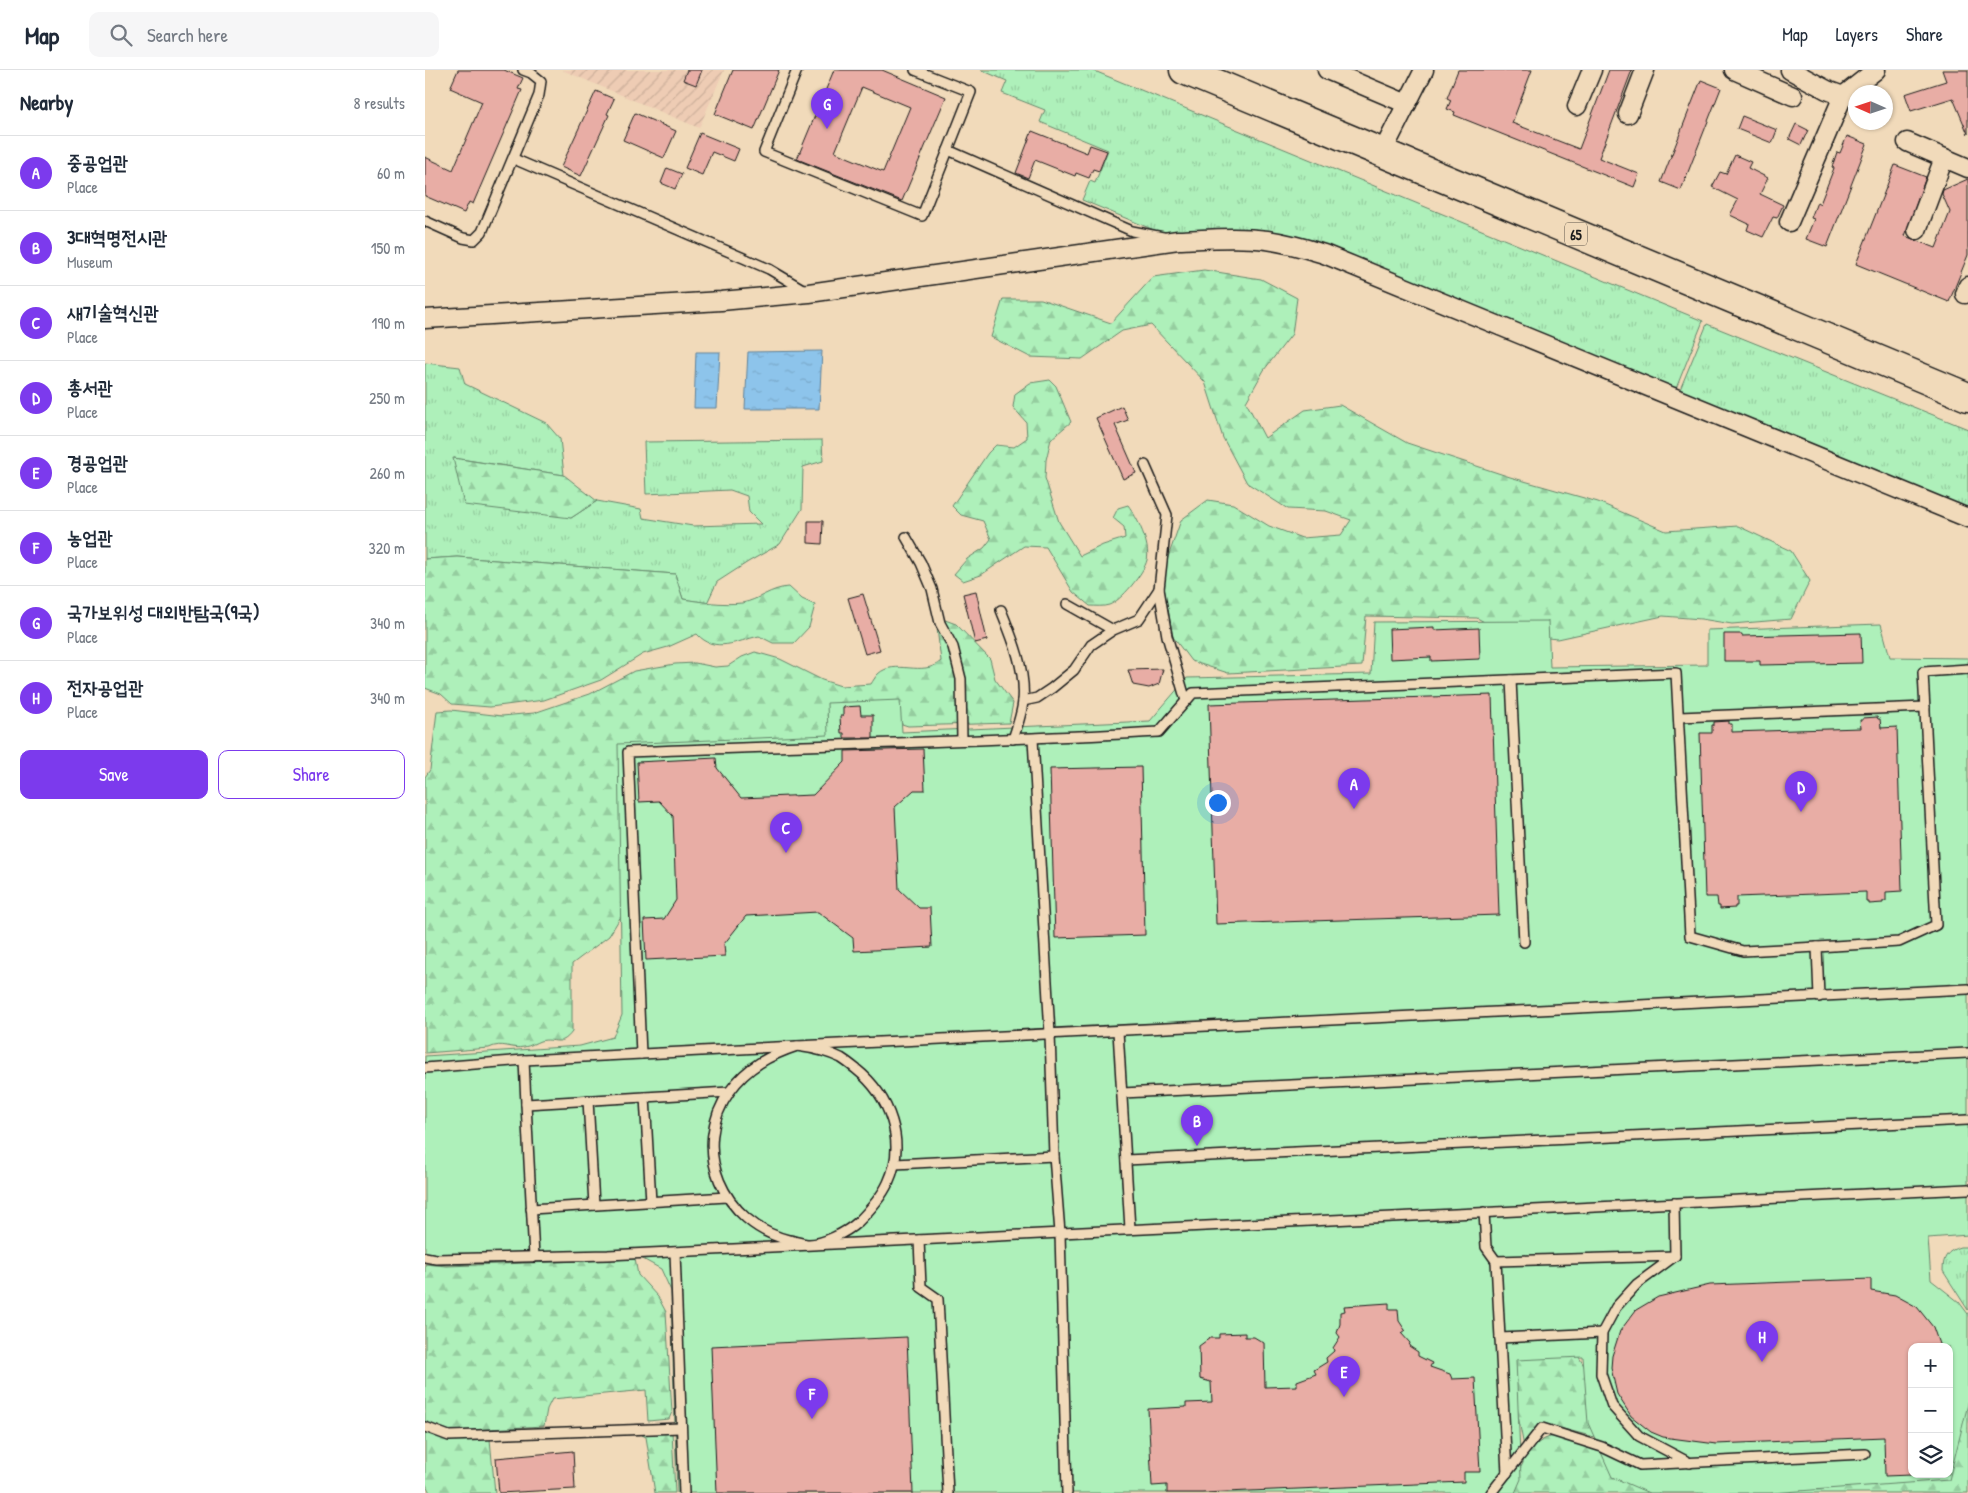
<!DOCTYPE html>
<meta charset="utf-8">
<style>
:root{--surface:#fff;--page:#f6f6f7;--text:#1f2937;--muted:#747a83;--line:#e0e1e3;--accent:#7c3aed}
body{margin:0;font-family:"Patrick Hand","Poor Story",sans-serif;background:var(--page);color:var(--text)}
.controls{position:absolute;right:15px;bottom:15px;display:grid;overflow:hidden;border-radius:10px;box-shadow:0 1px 4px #0004}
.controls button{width:45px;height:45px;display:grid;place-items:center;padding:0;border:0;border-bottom:1px solid var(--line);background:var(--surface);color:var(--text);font:25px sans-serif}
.compass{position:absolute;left:1423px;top:15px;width:45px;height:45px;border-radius:50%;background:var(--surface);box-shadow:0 1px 4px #0004;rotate:273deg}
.you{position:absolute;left:792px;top:732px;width:18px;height:18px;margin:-12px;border:4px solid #fff;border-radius:50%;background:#1a73e8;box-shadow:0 0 0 8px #1a73e833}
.badge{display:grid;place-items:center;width:32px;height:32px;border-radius:50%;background:var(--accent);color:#fff;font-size:16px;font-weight:700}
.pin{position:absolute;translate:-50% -41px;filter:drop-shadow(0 1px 2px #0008)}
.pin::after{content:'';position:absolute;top:26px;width:18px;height:15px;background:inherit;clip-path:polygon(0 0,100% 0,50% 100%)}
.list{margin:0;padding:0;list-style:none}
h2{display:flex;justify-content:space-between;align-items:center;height:65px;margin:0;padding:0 20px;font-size:21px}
h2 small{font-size:16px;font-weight:400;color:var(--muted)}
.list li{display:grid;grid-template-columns:32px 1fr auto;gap:15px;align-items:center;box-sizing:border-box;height:75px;padding:0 20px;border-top:1px solid var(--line)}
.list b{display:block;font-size:19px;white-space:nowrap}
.list p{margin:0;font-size:16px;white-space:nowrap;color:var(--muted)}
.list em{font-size:16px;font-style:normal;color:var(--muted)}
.actions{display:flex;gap:10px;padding:15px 20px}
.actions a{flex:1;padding:11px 0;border:1px solid var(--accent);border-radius:10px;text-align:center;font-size:18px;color:var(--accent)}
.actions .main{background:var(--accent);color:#fff}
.icon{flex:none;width:28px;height:28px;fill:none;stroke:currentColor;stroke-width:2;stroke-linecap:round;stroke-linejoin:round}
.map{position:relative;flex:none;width:1543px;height:1423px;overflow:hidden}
header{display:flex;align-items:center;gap:30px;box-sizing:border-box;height:70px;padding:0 25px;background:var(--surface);border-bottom:1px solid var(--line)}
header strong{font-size:24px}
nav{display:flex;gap:28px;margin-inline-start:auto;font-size:18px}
.search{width:350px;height:45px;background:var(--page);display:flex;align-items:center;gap:12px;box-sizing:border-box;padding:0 18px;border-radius:10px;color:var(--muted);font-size:19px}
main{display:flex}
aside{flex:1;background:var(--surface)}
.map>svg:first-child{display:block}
.industrial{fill:url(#industrial-furrows)}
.grass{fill:url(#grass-tufts);stroke:#65866b}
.forest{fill:url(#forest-firs);stroke:#65866b}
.green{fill:#aef0ba;stroke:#65866b;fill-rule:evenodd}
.water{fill:url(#water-ripples);stroke:#608198}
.building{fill:#e8ada5;stroke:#1c1c1c;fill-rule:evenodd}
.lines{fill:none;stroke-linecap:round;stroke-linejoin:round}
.lane-casing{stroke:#1c1c1c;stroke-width:12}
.street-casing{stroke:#1c1c1c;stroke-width:21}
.primary-casing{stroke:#1c1c1c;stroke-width:31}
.lane{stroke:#f1daba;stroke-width:9}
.street{stroke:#f1daba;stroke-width:18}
.primary{stroke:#f1daba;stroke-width:28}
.labels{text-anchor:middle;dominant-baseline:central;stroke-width:4;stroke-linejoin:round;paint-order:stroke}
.shield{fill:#f1daba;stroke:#5c554b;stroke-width:1}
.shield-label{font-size:14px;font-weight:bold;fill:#1c1c1c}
</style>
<header>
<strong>Map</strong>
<div class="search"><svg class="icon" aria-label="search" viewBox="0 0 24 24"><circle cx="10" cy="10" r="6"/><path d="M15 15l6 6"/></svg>Search here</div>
<nav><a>Map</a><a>Layers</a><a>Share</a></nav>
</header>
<main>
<aside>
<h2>Nearby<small>8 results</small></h2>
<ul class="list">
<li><span class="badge">A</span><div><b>중공업관</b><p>Place</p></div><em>60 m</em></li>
<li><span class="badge">B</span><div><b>3대혁명전시관</b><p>Museum</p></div><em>150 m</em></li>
<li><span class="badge">C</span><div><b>새기술혁신관</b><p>Place</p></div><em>190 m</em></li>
<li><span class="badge">D</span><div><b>총서관</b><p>Place</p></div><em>250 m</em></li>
<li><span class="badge">E</span><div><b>경공업관</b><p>Place</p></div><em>260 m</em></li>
<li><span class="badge">F</span><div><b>농업관</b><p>Place</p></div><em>320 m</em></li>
<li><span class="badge">G</span><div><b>국가보위성 대외반탐국(9국)</b><p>Place</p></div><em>340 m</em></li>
<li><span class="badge">H</span><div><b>전자공업관</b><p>Place</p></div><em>340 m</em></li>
</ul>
<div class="actions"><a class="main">Save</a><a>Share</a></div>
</aside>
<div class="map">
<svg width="1543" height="1423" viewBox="0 0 1543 1423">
<defs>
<pattern id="industrial-furrows" width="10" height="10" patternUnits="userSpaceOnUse" patternTransform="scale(1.25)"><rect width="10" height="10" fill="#eeccb4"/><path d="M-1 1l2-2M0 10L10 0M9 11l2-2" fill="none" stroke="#ccaf9a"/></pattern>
<pattern id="grass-tufts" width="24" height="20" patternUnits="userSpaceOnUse" patternTransform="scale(1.25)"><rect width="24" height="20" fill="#aef0ba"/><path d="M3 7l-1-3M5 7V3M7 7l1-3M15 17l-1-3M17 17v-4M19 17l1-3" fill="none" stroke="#95cd9f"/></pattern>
<pattern id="forest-firs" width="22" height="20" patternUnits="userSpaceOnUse" patternTransform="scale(1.25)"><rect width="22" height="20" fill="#aef0ba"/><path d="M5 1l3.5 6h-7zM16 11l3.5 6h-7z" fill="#95cd9f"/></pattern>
<pattern id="water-ripples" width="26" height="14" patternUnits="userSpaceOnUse" patternTransform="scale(1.25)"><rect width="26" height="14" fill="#8dc4eb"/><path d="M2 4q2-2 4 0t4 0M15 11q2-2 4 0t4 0" fill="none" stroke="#79a8c9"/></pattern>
</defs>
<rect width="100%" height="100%" fill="#f1daba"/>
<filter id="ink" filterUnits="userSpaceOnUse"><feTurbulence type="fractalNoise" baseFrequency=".02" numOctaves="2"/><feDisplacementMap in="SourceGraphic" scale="10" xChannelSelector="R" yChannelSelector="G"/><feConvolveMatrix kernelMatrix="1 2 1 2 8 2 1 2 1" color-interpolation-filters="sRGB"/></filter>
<g filter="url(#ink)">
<polygon class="industrial" points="137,0 299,0 274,58"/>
<g class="grass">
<polygon points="556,0 667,0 1278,251 1250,321 903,178 734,162 657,130 665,111 670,113 683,80 615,52 620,40 577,23 582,11"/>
<polygon points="1282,254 1543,359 1543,442 1254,322"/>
<polygon points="0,293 35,297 40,314 121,353 135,369 139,405 29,388 146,448 172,431 216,439 218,448 268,456 336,454 324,442 322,426 305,420 221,424 219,372 397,370 398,391 378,397 377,439 355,474 323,492 292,512 282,533 258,529 250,504 32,487 0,489"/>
<path d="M1535,1177H1543V1240L1518,1201C1518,1187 1522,1181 1535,1177Z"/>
</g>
<g class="forest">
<polygon points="779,200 836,209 872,228 867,264 839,300 821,332 840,368 880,340 915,335 982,373 1085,407 1173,432 1241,461 1313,456 1366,481 1385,511 1366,549 1307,554 1276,549 1238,546 1133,569 1082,564 1052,548 941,546 937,596 803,603 766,591 748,567 739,518 740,496 756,450 783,430 808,434 844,456 877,468 916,465 926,450 901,441 863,439 822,413 798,368 780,312 726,255 697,261 657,289 605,287 566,267 578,229 616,229 686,253 728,207"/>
<path d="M625,310L631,316L646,352L626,369L621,390L620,408L634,452L655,486L678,475L700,468L699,457L688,448L693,438L703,435C712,447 726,475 722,490C719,503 696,531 684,535C678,537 671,536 665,536L648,522L621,477L599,476L556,505L538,511L529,504L542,489L559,478L566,469L558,451L536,445L527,436L563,383L571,375L589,377L602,368L601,352L588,337L590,324L605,313Z"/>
<polygon points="28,388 139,405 172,431 146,448 39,435"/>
<path d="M32,487L250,504L258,529C277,532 298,535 317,533C334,530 345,518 364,517L377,529L390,535L384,557L369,573H348L334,566C312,571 290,584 272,564L243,577L218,584L176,610L119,630L65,637L27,634L16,624L0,618V489Z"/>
<path d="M520,550L531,554L565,589L570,609L588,633L584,653L483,656L468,651L409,667L204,833L184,866L147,894V962C135,978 130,967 115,971C110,973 105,976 99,977C86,980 78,971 64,978L0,983V707L5,700L12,641L26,640L77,646L109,643L165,624L209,601L250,594L270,593L290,597L303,596L317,587L330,582L355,589L397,610L416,616L446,614C448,611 450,607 453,604C470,588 498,608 516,591L512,558Z"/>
<polygon points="210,1189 213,1205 233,1227 241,1242 247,1342 244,1349 223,1351 221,1320 127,1329 122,1339 119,1356 25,1361 0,1352 0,1194 22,1196"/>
<path d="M1145,1272L1158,1294L1174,1330L1177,1369L1135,1358L1124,1357L1110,1366L1106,1379C1125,1361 1136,1365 1159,1372L1274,1423H1083L1098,1393L1100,1382L1091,1335L1088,1273Z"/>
<polygon points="1543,1310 1543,1423 1278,1423 1524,1404"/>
<polygon points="0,1362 24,1369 65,1369 70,1423 5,1423 0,1412"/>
<polygon points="247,1362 250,1423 230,1423 221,1367 217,1365"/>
</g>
<path class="green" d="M1123,551L1125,597L1282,595V560L1456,554L1465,587L1543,588V1165L1503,1168L1506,1210L1534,1232L1543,1244V1334L1524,1410L1346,1423H1224L1187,1407L1163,1353L1158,1287L1091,1290L1096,1409L1090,1423H252L246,1221L236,1199L216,1188L22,1195L0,1192V986L155,976L188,967L197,945L193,674L403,665L402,633L475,630L477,662L725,651L762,608L946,604L949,552ZM1487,1277H1524V1404H1487Z"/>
<g class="water">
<polygon points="397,281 394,339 320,339 323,282"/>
<polygon points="271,282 295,282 292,338 269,338"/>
</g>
<g class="building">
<polygon points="33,0 79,0 98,8 93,19 97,20 48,134 44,132 39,143 0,126 0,87 28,100 57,32 25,18"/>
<polygon points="262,0 277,0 271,15 258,10"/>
<polygon points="308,0 354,0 329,60 290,44"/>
<path d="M409,0H457L521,27L477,131L372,89ZM437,17L485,37L458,102L410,82Z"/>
<polygon points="1033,0 1107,0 1087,53 1154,79 1184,0 1207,0 1174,88 1214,104 1209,117 1029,45 1030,42 1022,39 1026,30 1022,28"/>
<polygon points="1517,0 1543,0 1543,64 1528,28 1486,41 1480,24 1521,11"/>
<polygon points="1276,10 1296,18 1256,120 1236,112"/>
<polygon points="171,21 189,29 182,44 184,45 156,106 136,97"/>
<polygon points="210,43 251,61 239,88 198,70"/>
<polygon points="1317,46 1352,60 1347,73 1312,59"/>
<polygon points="1371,54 1383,60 1376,75 1364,69"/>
<polygon points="607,61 662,83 665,75 682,81 674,101 668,99 664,108 651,103 650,106 610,90 603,108 591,103"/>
<polygon points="275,63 314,79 309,91 287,82 277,105 260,98"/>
<polygon points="1422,66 1442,74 1402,177 1381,169 1389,149 1386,148 1392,132 1395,134 1409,98 1407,97 1412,82 1415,83"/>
<polygon points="1310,85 1326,92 1323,98 1343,108 1335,124 1358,135 1352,148 1348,147 1338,167 1322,160 1324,154 1305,145 1313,130 1287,117 1295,102 1301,104"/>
<polygon points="1470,95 1501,107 1480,166 1511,178 1525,142 1517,124 1518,120 1543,109 1543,185 1524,232 1431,194"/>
<polygon points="242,98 257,104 250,119 236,113"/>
<polygon points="697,336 703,350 690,355 711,403 698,409 671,348"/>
<polygon points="383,451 398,451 397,474 383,473"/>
<polygon points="551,521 562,570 550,573 538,524"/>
<polygon points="438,524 455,580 440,584 423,528"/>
<polygon points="1009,557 1009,560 1054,558 1055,589 1006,591 1006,587 965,589 964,559"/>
<polygon points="1436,563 1437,593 1335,595 1335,591 1299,591 1299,564 1317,564 1317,566"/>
<polygon points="738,599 734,614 724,618 708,615 703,600"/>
<polygon points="1067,625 1074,845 791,854 784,634"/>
<polygon points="435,636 436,645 448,645 448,668 419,668 419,663 416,663 415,646 418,646 418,637"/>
<polygon points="1452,647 1453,649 1455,649 1456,658 1472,657 1477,821 1461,822 1461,831 1458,831 1458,833 1444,834 1444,832 1441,832 1441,822 1312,827 1312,836 1310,836 1310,838 1295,839 1295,836 1293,836 1292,827 1280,827 1275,663 1287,663 1287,655 1289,655 1289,652 1304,651 1304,654 1307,654 1307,662 1436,658 1435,650 1438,650 1438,648"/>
<polygon points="498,679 500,720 489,720 470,737 474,819 494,838 505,838 507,877 429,881 428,868 393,842 321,846 299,874 300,886 221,890 219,850 239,849 251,830 248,746 234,731 214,732 212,692 291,688 292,698 316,728 388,725 420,692 420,681"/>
<polygon points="716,697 720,865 630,868 625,699"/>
<polygon points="1446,1209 1446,1221 1470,1225 1492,1237 1508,1257 1515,1277 1487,1277 1486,1405 1460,1406 1459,1367 1291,1374 1238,1367 1226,1362 1206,1346 1192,1324 1186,1298 1187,1286 1195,1261 1211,1240 1233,1227 1285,1215"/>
<polygon points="964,1233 964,1239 973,1239 974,1251 980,1260 976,1263 985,1273 984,1276 993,1282 993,1286 1007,1293 1005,1297 1025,1304 1027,1309 1050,1308 1055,1402 1039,1402 1039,1412 777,1423 742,1423 742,1415 727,1416 723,1339 761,1337 761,1333 787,1332 786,1312 775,1309 774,1276 785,1268 794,1268 794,1264 820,1263 820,1267 829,1267 839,1273 840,1317 872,1316 872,1311 891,1304 889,1300 902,1292 901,1288 909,1281 908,1278 915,1267 912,1263 915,1254 915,1242 920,1241 919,1236"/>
<polygon points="482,1267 488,1423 292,1423 286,1276"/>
<polygon points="148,1381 150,1419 74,1423 71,1388"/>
</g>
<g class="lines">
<defs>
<g id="lane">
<polyline points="372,0 339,82 497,146 546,22 490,0"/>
<polyline points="523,80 707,161 738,167"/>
<polyline points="89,89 344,199 381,221"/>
<polyline points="0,151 38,168 49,170 57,162 114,25 116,11 106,3 98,0"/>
<polyline points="720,395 742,445 734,519 742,566 761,631"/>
<polyline points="481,467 496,493 507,519 515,553 528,577 536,609 537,670"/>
<polyline points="642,534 688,560"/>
<path d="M576,540C587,567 601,600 598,631C597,643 592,657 588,669"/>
<polyline points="1086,610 1099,872"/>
<polyline points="598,631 612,628 627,618 649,600 666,575 688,560 714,549 734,519"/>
<polyline points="1254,647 1500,637"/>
<polyline points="608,669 625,964 629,1086 635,1163 642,1423"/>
<polyline points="1394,927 1392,877 1474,872 1511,855 1498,602 1543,599"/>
<polyline points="693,961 705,1159"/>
<path d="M372,976C387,978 402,981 416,988C421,991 426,995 431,999C465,1026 482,1072 463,1113C456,1128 445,1140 433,1152C422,1162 397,1175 382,1174C376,1173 369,1171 364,1170C298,1154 264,1078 305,1021C322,997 345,985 372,976Z"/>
<path d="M216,984L203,682C380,675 557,672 734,662L768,623L1251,603L1265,866L1318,881L1392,877"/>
<polyline points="99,990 101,1034"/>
<polyline points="0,998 99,990 372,976 1543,919"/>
<polyline points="697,1023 1543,983"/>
<polyline points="220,1027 226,1132"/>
<polyline points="163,1030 169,1135"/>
<polyline points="701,1090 1543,1050"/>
<polyline points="470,1094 629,1086"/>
<polyline points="1249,1133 1250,1186 1212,1214 1191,1237 1177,1263 1176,1304 1187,1336 1214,1366 1265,1393"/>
<polyline points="106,1139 302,1127"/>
<polyline points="1059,1142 1061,1177 1071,1191 1082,1403"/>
<polyline points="494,1170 496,1217 513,1229 523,1423"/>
<polyline points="250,1182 259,1423"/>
<polyline points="0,1187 11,1189 183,1185 1543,1119"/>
<polyline points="109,1187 101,1034 304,1022"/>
<polyline points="1071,1191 1250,1186"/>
<polyline points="1075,1268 1177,1263"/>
<polyline points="0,1357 24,1366 256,1358"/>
<polyline points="1066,1423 1117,1358 1177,1377 1215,1395 1440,1384"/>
</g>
<g id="street">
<polyline points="902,0 982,34"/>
<polyline points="1309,0 1368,26"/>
<polyline points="1365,0 1402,20 1418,26 1451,0"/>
<polyline points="1152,36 1167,0"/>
<polyline points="1203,44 1220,0"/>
<polyline points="1482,72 1543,98"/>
<polyline points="957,83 999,0"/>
<polyline points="1364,152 1418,26"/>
<polyline points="1492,160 1519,88"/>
<polyline points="1540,224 1543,216"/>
<path d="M0,249L296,231L384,223L753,170C782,169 813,166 842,170C862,173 880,178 899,184L1543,448"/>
</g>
<polyline id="primary" points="759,0 1543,327"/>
</defs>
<use href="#lane" class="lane-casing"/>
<use href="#street" class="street-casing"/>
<use href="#primary" class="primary-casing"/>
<use href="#lane" class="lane"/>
<use href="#street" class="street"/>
<use href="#primary" class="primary"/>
</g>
</g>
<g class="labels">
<rect class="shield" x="1140" y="152.5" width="22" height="23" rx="4"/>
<g class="shield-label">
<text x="1151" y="164">65</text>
</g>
</g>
</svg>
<div class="controls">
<button>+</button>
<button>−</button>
<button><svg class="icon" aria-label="layers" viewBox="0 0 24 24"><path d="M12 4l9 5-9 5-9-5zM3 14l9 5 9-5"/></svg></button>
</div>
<svg class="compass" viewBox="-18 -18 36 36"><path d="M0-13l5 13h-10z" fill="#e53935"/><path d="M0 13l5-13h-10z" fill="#747a83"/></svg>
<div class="you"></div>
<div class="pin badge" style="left:929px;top:739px">A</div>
<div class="pin badge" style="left:772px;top:1076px">B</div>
<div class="pin badge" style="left:361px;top:783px">C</div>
<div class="pin badge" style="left:1376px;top:742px">D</div>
<div class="pin badge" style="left:919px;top:1327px">E</div>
<div class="pin badge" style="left:387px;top:1349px">F</div>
<div class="pin badge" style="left:402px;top:59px">G</div>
<div class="pin badge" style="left:1337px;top:1292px">H</div>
</div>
</main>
